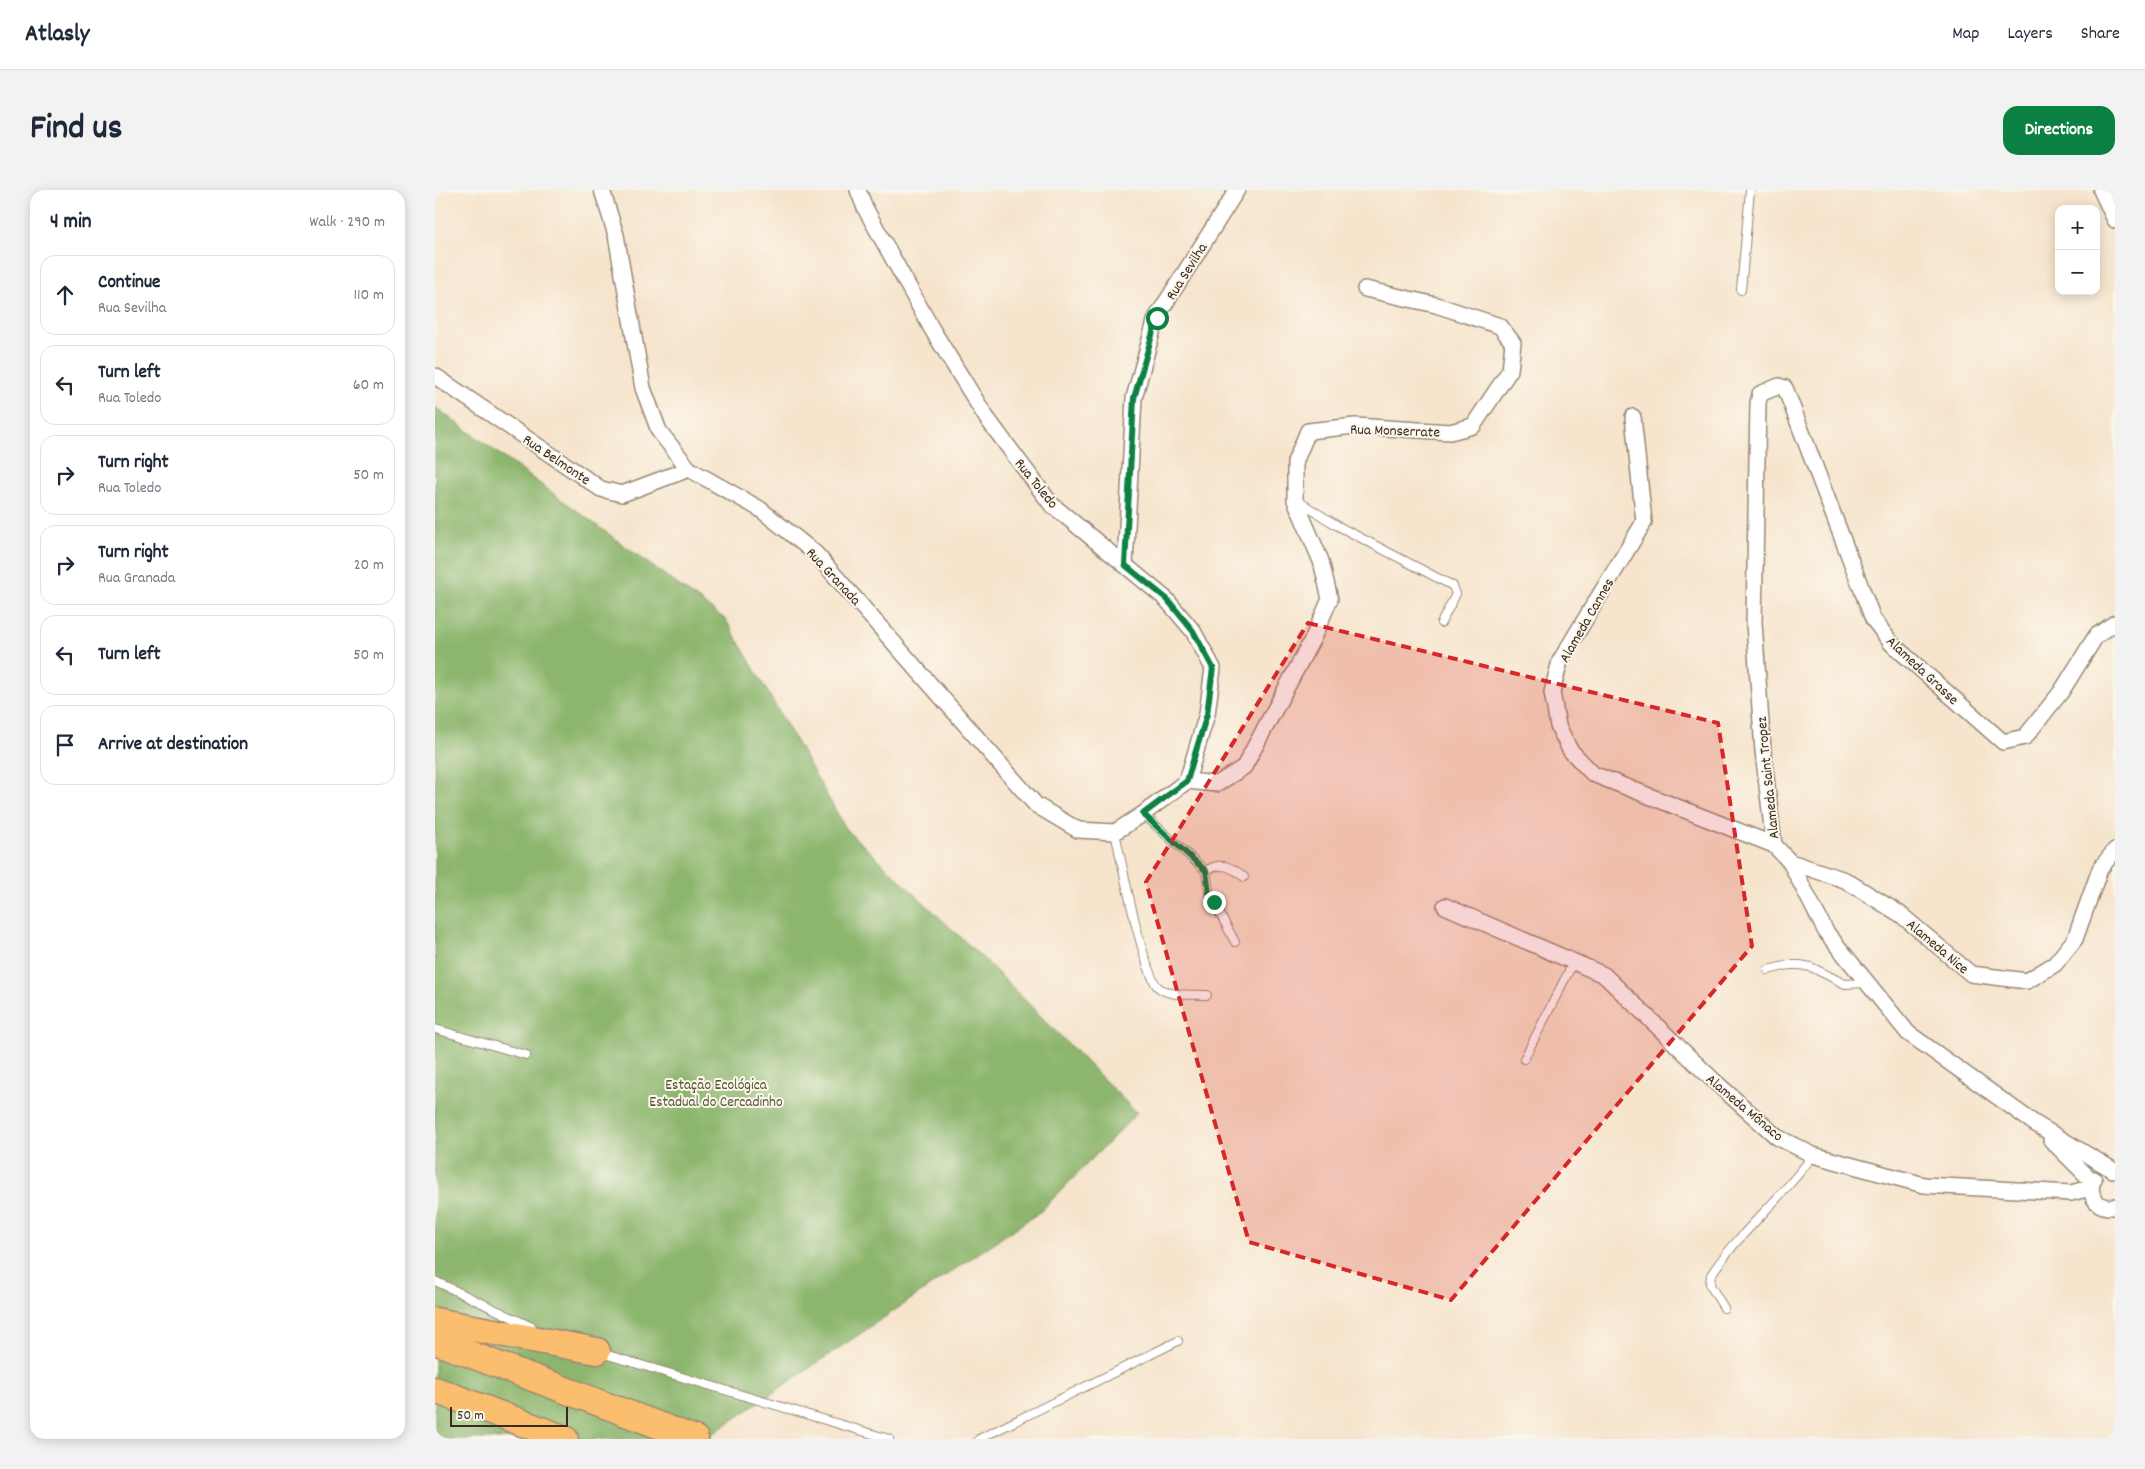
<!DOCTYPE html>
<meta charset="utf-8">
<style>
body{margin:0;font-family:Dekko,sans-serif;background:#f2f2f3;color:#1f2937}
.controls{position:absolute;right:15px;top:15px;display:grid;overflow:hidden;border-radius:10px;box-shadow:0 2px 12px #0003}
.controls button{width:45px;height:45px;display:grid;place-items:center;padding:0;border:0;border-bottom:1px solid #e0e1e3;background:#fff;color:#1f2937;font:25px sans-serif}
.scale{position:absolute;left:15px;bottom:12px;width:118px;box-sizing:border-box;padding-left:5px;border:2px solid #3b2a1e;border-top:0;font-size:14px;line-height:18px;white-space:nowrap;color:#3b2a1e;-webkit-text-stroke:4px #fbf7ec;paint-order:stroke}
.stop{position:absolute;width:15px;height:15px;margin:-11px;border:4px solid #0b8043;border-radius:50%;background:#fff}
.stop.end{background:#0b8043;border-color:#fff;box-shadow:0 1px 5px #0008}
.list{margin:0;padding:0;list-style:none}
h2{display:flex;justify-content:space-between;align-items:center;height:65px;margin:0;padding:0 20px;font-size:21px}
h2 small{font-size:16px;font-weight:400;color:#747a83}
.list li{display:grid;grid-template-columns:32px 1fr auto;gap:15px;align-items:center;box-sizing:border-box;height:80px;margin:0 10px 10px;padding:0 10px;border:1px solid #e0e1e3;border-radius:15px}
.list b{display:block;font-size:19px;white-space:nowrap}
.list p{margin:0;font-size:16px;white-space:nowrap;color:#747a83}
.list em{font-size:16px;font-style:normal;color:#747a83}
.icon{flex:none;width:28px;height:28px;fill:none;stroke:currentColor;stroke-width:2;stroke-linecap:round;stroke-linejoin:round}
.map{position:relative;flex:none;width:1680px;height:1249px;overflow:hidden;border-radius:15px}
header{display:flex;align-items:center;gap:30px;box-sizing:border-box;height:70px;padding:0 25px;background:#fff;border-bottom:1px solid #e0e1e3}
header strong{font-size:24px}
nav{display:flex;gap:28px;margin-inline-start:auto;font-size:18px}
.intro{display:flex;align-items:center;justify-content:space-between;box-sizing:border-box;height:120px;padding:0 30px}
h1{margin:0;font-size:35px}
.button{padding:12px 22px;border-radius:15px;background:#0b8043;color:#fff;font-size:18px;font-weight:700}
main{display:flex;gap:30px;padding:0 30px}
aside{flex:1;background:#fff;border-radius:15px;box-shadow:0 2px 12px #0003}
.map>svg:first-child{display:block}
.forest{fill:#8cb66d;stroke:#647046}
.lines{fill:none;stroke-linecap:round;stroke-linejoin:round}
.service-casing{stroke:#988775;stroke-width:10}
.minor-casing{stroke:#988775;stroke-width:18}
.motorway-casing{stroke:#988775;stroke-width:29}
.service{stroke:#fff;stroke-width:8}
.minor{stroke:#fff;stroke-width:15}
.motorway{stroke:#fbbd6e;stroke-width:26}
.route{stroke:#0b8043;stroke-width:6}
.marked{fill:#d62828;fill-opacity:0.2;stroke:#d62828;stroke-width:4;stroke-dasharray:10 6;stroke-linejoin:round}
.labels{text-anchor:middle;stroke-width:4;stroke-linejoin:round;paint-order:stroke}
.street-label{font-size:15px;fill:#3b2a1e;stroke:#fbf7ec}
.park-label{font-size:15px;fill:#585536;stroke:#fbf7ec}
</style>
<header>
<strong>Atlasly</strong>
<nav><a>Map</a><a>Layers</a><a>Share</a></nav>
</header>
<div class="intro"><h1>Find us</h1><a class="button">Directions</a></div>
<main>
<aside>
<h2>4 min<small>Walk · 290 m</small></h2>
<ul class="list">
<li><svg class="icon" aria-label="ahead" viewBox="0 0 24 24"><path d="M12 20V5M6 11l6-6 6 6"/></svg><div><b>Continue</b><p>Rua Sevilha</p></div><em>110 m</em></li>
<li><svg class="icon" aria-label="left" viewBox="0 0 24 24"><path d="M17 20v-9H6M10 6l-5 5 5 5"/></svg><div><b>Turn left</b><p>Rua Toledo</p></div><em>60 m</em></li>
<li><svg class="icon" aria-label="right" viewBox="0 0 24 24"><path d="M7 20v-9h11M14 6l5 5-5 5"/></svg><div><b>Turn right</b><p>Rua Toledo</p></div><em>50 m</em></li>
<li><svg class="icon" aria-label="right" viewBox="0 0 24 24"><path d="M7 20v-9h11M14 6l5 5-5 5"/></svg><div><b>Turn right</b><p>Rua Granada</p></div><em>20 m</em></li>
<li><svg class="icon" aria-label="left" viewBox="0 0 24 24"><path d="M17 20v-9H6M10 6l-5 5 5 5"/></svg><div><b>Turn left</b></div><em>50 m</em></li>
<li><svg class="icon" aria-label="arrive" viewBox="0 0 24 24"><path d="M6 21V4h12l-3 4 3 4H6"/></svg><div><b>Arrive at destination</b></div></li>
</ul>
</aside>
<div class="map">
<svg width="1680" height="1249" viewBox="0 0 1680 1249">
<rect width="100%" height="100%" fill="#fbf7ec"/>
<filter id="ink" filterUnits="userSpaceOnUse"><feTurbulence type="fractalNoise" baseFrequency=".02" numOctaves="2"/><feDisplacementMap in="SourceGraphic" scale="10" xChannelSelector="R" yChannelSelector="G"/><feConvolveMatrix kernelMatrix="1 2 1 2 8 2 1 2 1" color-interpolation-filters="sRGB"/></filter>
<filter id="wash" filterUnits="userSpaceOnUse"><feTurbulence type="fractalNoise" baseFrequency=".0096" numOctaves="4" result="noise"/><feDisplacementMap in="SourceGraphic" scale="20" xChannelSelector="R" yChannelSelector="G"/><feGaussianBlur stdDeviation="1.12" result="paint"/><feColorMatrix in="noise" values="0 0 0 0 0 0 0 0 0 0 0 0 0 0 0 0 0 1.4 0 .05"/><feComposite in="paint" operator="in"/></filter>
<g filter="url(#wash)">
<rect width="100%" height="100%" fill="#f6e4cc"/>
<polygon class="forest" points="0,217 291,430 412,640 556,776 702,923 606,1021 270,1249 0,1249"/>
</g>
<g filter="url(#ink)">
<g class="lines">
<g class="service-casing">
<g id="service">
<polyline points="1306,100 1315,0"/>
<polyline points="863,311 903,336 1018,396 1021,404 1006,433"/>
<polyline points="708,624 771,681"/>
<path d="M 680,642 C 685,666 709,785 723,797 C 734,807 759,804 772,805"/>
<path d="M 800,752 L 774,703 L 771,681 C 786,671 797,677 809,687"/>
<polyline points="1333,780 1354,775 1365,775 1376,777 1410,794 1431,793"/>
<polyline points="0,839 91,865"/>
<polyline points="1089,869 1138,773"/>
<polyline points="0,1091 97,1137"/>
<path d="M 1289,1118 L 1275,1095 L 1276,1085 C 1305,1041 1348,1008 1378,965"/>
<polyline points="166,1163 454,1249"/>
<polyline points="544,1249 743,1151"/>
</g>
</g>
<g class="minor-casing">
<g id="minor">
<polyline points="167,0 181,45 208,198 224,241 254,279 325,319 380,363 601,615 643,640 680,642 708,624 752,591"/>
<polyline points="423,0 430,18 498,141 551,227 616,314 731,409 758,441 778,478 772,524 752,591"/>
<polyline points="1666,0 1680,30"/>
<polyline points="0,186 166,299 187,304 254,279"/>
<polyline points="1198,227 1209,332 1125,471 1117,502 1123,536 1135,560 1158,584 1339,655"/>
<polyline points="690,375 699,208 721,128 802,0"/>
<polyline points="752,591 782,594 809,577 878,448 895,409 886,371 860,310 860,272 873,241 920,236 1015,242 1038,236 1075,180 1078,153 1065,136 1001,115 930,99"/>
<polyline points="1355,672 1410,690 1465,724 1536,784 1592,791 1620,774 1640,749 1665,679 1680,660"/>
<polyline points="1010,716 1169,785 1278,890 1342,947 1378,965 1489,995 1636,1003 1655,998"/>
<polyline points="1616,950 1657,991"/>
<polyline points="1678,980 1599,933 1473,843 1391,742 1355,672 1339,655 1328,561 1319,433 1323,213 1325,204 1344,196 1350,198 1352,203 1438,429 1457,454 1568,552 1590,547 1626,502 1661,446 1680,433"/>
<path d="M 1659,989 C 1651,1004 1663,1021 1680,1016"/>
</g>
</g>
<g class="motorway-casing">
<g id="motorway">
<polyline points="0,1131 162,1161"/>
<polyline points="0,1151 260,1249"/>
<polyline points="0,1200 130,1249"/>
</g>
</g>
<use href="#service" class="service"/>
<use href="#minor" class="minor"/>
<use href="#motorway" class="motorway"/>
</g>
</g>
<g class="lines" filter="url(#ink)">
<polyline class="route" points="722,128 699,208 690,375 732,409 758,441 778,478 772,524 752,591 708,624 771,681 774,703 779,712"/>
</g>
<path class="marked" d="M 873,433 L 1283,533 L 1317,756 L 1016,1110 L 814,1052 L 711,692 Z"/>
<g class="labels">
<g class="street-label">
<text transform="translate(751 81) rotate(-58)" y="5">Rua Sevilha</text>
<text transform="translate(960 240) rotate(2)" y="5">Rua Monserrate</text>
<text transform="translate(122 269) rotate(34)" y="5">Rua Belmonte</text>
<text transform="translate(602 293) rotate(51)" y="5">Rua Toledo</text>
<text transform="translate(399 386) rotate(47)" y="5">Rua Granada</text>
<text transform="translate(1151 430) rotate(-60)" y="5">Alameda Cannes</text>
<text transform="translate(1488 480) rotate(43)" y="5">Alameda Grasse</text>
<text transform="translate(1332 588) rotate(-96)" y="5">Alameda Saint Tropez</text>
<text transform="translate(1503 756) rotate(40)" y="5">Alameda Nice</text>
<text transform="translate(1310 917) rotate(40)" y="5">Alameda Mônaco</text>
</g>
<g class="park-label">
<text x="281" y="899">Estação Ecológica<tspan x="281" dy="17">Estadual do Cercadinho</tspan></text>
</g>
</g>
</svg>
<div class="controls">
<button>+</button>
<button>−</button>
</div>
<div class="scale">50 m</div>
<div class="stop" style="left:722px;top:128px"></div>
<div class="stop end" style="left:779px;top:712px"></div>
</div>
</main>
